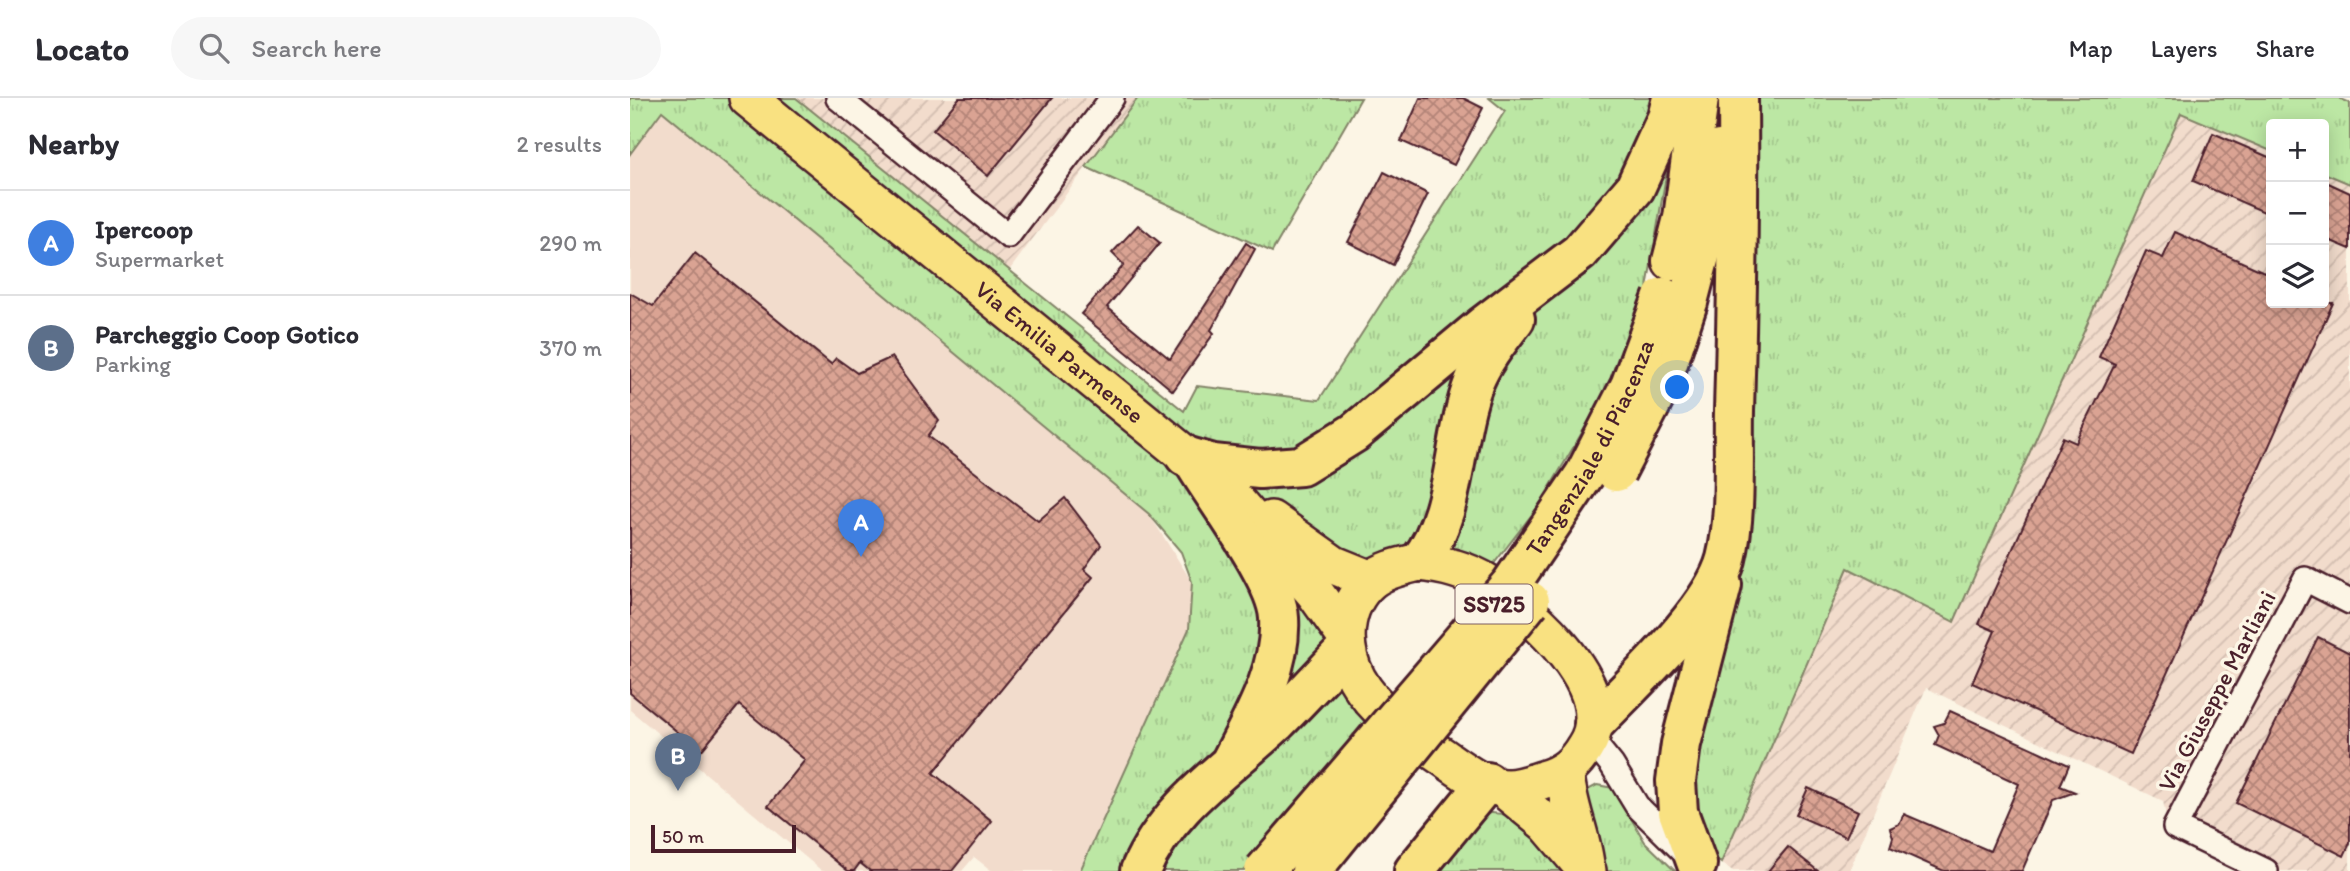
<!DOCTYPE html>
<meta charset="utf-8">
<style>
body{margin:0;font-family:Itim,sans-serif;background:#f7f7f7;color:#2b2b33}
.controls{position:absolute;right:21px;top:21px;display:grid;overflow:hidden;border-radius:7px;box-shadow:0 4px 18px #0003}
.controls button{width:63px;height:63px;display:grid;place-items:center;padding:0;border:0;border-bottom:2px solid #e1e1e2;background:#fff;color:#2b2b33;font:35px sans-serif}
.scale{position:absolute;left:21px;bottom:18px;width:145px;box-sizing:border-box;padding-left:7px;border:4px solid #4a1f2b;border-top:0;font-size:19px;line-height:24px;white-space:nowrap;color:#4a1f2b;-webkit-text-stroke:5px #fcf5e5;paint-order:stroke}
.you{position:absolute;left:1048px;top:290px;width:24px;height:24px;margin:-18px;border:5px solid #fff;border-radius:50%;background:#1a73e8;box-shadow:0 0 0 10px #1a73e833}
.badge{display:grid;place-items:center;width:46px;height:46px;border-radius:50%;background:#d1495b;color:#fff;font-size:23px;font-weight:700}
.pin{position:absolute;translate:-50% -58px;filter:drop-shadow(0 2px 4px #0008)}
.pin::after{content:'';position:absolute;top:37px;width:24px;height:21px;background:inherit;clip-path:polygon(0 0,100% 0,50% 100%)}
.list{margin:0;padding:0;list-style:none}
h2{display:flex;justify-content:space-between;align-items:center;height:91px;margin:0;padding:0 28px;font-size:30px}
h2 small{font-size:23px;font-weight:400;color:#7c7c81}
.list li{display:grid;grid-template-columns:46px 1fr auto;gap:21px;align-items:center;box-sizing:border-box;height:105px;padding:0 28px;border-top:2px solid #e1e1e2}
.list b{display:block;font-size:26px;white-space:nowrap}
.list p{margin:0;font-size:23px;white-space:nowrap;color:#7c7c81}
.list em{font-size:23px;font-style:normal;color:#7c7c81}
.icon{flex:none;width:38px;height:38px;fill:none;stroke:currentColor;stroke-width:2;stroke-linecap:round;stroke-linejoin:round}
.map{position:relative;flex:none;width:1720px;height:773px;overflow:hidden}
header{display:flex;align-items:center;gap:42px;box-sizing:border-box;height:98px;padding:0 35px;background:#fff;border-bottom:2px solid #e1e1e2}
header strong{font-size:33px}
nav{display:flex;gap:38px;margin-inline-start:auto;font-size:24px}
.search{width:490px;height:63px;background:#f7f7f7;display:flex;align-items:center;gap:18px;box-sizing:border-box;padding:0 24px;border-radius:38px;color:#7c7c81;font-size:26px}
main{display:flex}
aside{flex:1;background:#fff}
.map>svg:first-child{display:block}
.built{fill:#f2dccc}
.industrial{fill:url(#industrial-furrows)}
.grass{fill:url(#grass-tufts);stroke:#838368;stroke-width:2}
.building{fill:url(#building-cross-hatch);stroke:#4a1f2b;stroke-width:2}
.lines{fill:none;stroke-linecap:round;stroke-linejoin:round}
.minor-casing{stroke:#4a1f2b;stroke-width:28}
.primary-casing{stroke:#4a1f2b;stroke-width:42}
.trunk-casing{stroke:#4a1f2b;stroke-width:44}
.minor{stroke:#fcf5e5;stroke-width:23}
.primary{stroke:#f9e181;stroke-width:37}
.trunk{stroke:#f9e181;stroke-width:38}
.trunk-bridge-casing{stroke:#4a1f2b;stroke-width:44;stroke-linecap:butt}
.trunk-bridge{stroke:#f9e181;stroke-width:38}
.labels{text-anchor:middle;stroke-width:7;stroke-linejoin:round;paint-order:stroke}
.shield{fill:#fcf5e5;stroke:#7f5f63;stroke-width:2}
.shield-label{font-size:23px;font-weight:bold;fill:#4a1f2b}
.street-label{font-size:24px;fill:#4a1f2b;stroke:#fcf5e5}
</style>
<header>
<strong>Locato</strong>
<div class="search"><svg class="icon" aria-label="search" viewBox="0 0 24 24"><circle cx="10" cy="10" r="6"/><path d="M15 15l6 6"/></svg>Search here</div>
<nav><a>Map</a><a>Layers</a><a>Share</a></nav>
</header>
<main>
<aside>
<h2>Nearby<small>2 results</small></h2>
<ul class="list">
<li><span class="badge" style="background:#3f7fe0">A</span><div><b>Ipercoop</b><p>Supermarket</p></div><em>290 m</em></li>
<li><span class="badge" style="background:#5c6f8a">B</span><div><b>Parcheggio Coop Gotico</b><p>Parking</p></div><em>370 m</em></li>
</ul>
</aside>
<div class="map">
<svg width="1720" height="773" viewBox="0 0 1720 773">
<defs>
<pattern id="industrial-furrows" width="10" height="10" patternUnits="userSpaceOnUse" patternTransform="scale(1.75)"><rect width="10" height="10" fill="#f2dccc"/><path d="M-1 1l2-2M0 10L10 0M9 11l2-2" fill="none" stroke="#d1bcaf"/></pattern>
<pattern id="grass-tufts" width="24" height="20" patternUnits="userSpaceOnUse" patternTransform="scale(1.75)"><rect width="24" height="20" fill="#bce7a4"/><path d="M3 7l-1-3M5 7V3M7 7l1-3M15 17l-1-3M17 17v-4M19 17l1-3" fill="none" stroke="#a3c68d"/></pattern>
<pattern id="building-cross-hatch" width="8" height="8" patternUnits="userSpaceOnUse" patternTransform="scale(1.75)"><rect width="8" height="8" fill="#daa393"/><path d="M0 0l8 8M0 8l8-8" fill="none" stroke="#b38478"/></pattern>
</defs>
<rect width="100%" height="100%" fill="#fcf5e5"/>
<filter id="ink" filterUnits="userSpaceOnUse"><feTurbulence type="fractalNoise" baseFrequency=".0143" numOctaves="2"/><feDisplacementMap in="SourceGraphic" scale="14" xChannelSelector="R" yChannelSelector="G"/><feConvolveMatrix kernelMatrix="1 2 1 2 8 2 1 2 1" color-interpolation-filters="sRGB"/></filter>
<g filter="url(#ink)">
<polygon class="built" points="31,13 519,416 562,484 559,531 449,773 362,773 344,759 332,773 192,773 0,612 0,56"/>
<g class="industrial">
<polygon points="166,0 508,0 378,174"/>
<polygon points="1552,15 1641,53 1641,205 1694,205 1694,75 1720,86 1720,773 1624,773 1539,734 1533,703 1296,590 1219,773 1103,773 1091,765 1218,469 1324,523"/>
</g>
<g class="grass">
<path d="M 0,0 L 166,0 L 554,313 L 567,288 L 689,302 L 875,13 L 859,0 L 1049,0 L 1009,238 L 910,406 L 839,498 C 832,492 822,482 813,479 C 773,465 727,503 728,544 C 729,563 745,583 758,594 L 614,773 L 450,773 L 559,531 L 562,484 L 551,454 L 519,416 L 32,13 L 0,56 Z"/>
<polygon points="508,0 731,0 642,154 456,69"/>
<polygon points="1124,0 1709,0 1720,5 1720,86 1694,75 1694,26 1641,26 1641,53 1551,15 1324,524 1218,470 1091,765 1074,750 1059,675 1096,553 1111,461"/>
<polygon points="967,687 983,690 1015,744 1045,773 976,773 954,694"/>
<path d="M 860,715 C 896,714 915,747 936,773 L 798,773 L 838,724 Z"/>
</g>
<g class="building">
<polygon points="329,0 422,0 358,78 303,32"/>
<polygon points="790,0 833,0 853,10 824,67 771,43"/>
<polygon points="1583,35 1641,60 1641,117 1563,83"/>
<polygon points="754,74 798,96 763,167 718,144"/>
<polygon points="1694,83 1720,95 1720,151 1694,140"/>
<polygon points="508,127 530,145 477,209 540,261 616,145 625,151 581,232 584,235 543,293 451,216 494,167 482,155"/>
<polygon points="1545,134 1641,177 1641,205 1703,205 1501,656 1342,585 1365,533 1349,526 1433,339 1446,345 1485,266 1469,259 1516,153 1533,160"/>
<polygon points="65,155 201,266 206,260 227,275 262,259 309,323 298,338 408,423 435,400 471,447 454,471 463,479 303,675 362,723 322,773 240,773 230,765 224,773 218,773 138,708 175,662 109,607 71,653 0,595 0,195 23,208"/>
<polygon points="1688,539 1720,555 1720,745 1714,758 1606,705"/>
<polygon points="1320,613 1439,667 1430,688 1445,694 1423,702 1392,773 1314,773 1260,749 1263,739 1260,730 1269,726 1274,716 1360,753 1389,686 1305,647 1309,637 1304,628 1314,625"/>
<polygon points="1178,690 1228,713 1216,739 1166,717"/>
<polygon points="1158,749 1188,773 1138,773"/>
</g>
<g class="lines">
<g class="minor-casing">
<g id="minor">
<polyline points="208,0 378,138 482,0"/>
<polyline points="961,641 982,667 1007,708 1059,759"/>
<polyline points="1636,773 1545,729 1675,481 1720,504"/>
</g>
</g>
<g class="primary-casing">
<g id="primary">
<path id="s1" d="M 118,0 L 592,387 L 685,495 L 715,537"/>
<polyline points="641,422 704,467 741,482"/>
<path d="M 789,464 C 814,467 837,472 859,486 C 901,513 993,593 955,649 C 945,666 934,675 915,681 C 903,685 886,691 874,690 C 853,689 829,670 813,659 C 782,638 745,614 727,581 C 710,549 712,508 740,483 C 753,472 773,468 789,464 Z"/>
<path d="M 935,673 C 936,705 951,734 955,766"/>
<polyline points="873,690 917,726 957,773"/>
</g>
</g>
<g class="trunk-casing">
<g id="trunk">
<polyline points="1042,163 1053,120 1069,0"/>
<polyline points="1058,204 1081,115 1089,52"/>
<polyline points="555,358 583,366 630,371 671,368 724,335 854,227 950,154 1005,90 1037,20 1042,0"/>
<path d="M 565,366 C 587,403 647,481 649,520 C 652,570 624,618 602,661"/>
<path d="M 789,464 C 828,415 822,341 844,284 C 854,260 869,242 885,221"/>
<path d="M 964,626 C 1002,586 1082,513 1096,461 C 1107,417 1103,359 1104,313 C 1107,209 1109,105 1108,0"/>
<polyline points="1067,766 1048,714 1046,683 1051,646 1092,487"/>
<path d="M 510,773 C 537,709 597,671 646,625 C 670,601 693,576 716,552"/>
<polyline points="784,773 857,684"/>
</g>
</g>
<use href="#minor" class="minor"/>
<use href="#primary" class="primary"/>
<use href="#trunk" class="trunk"/>
<g class="trunk-bridge-casing">
<g id="trunk-bridge">
<polyline points="986,374 1030,289 1058,204"/>
<path id="s2" d="M 634,773 L 881,486 L 955,376 L 1000,288 L 1033,199"/>
<polyline points="681,773 900,503"/>
</g>
</g>
<use href="#trunk-bridge" class="trunk-bridge"/>
</g>
</g>
<g class="labels">
<rect class="shield" x="825.5" y="486.5" width="77" height="39" rx="5"/>
<g class="shield-label">
<text x="864" y="514">SS725</text>
</g>
<g class="street-label">
<text dy="8" stroke="none"><textPath href="#s1" startOffset="402">Via Emilia Parmense</textPath></text>
<text dy="8" stroke="none"><textPath href="#s2" startOffset="537">Tangenziale di Piacenza</textPath></text>
<text transform="translate(1587 593) rotate(-62)" y="8">Via Giuseppe Marliani</text>
</g>
</g>
</svg>
<div class="controls">
<button>+</button>
<button>−</button>
<button><svg class="icon" aria-label="layers" viewBox="0 0 24 24"><path d="M12 4l9 5-9 5-9-5zM3 14l9 5 9-5"/></svg></button>
</div>
<div class="scale">50 m</div>
<div class="you"></div>
<div class="pin badge" style="left:231px;top:459px;background:#3f7fe0">A</div>
<div class="pin badge" style="left:48px;top:693px;background:#5c6f8a">B</div>
</div>
</main>
